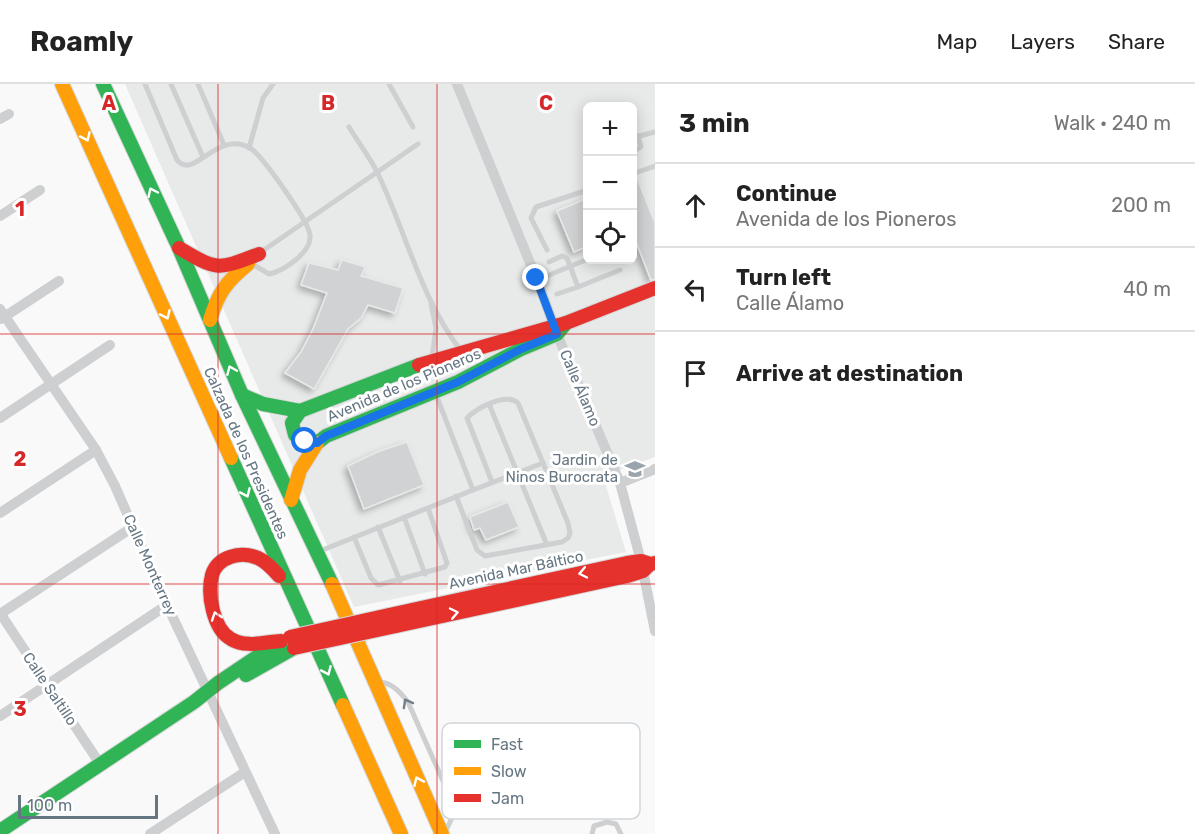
<!DOCTYPE html>
<meta charset="utf-8">
<style>
body{margin:0;font-family:Rubik,sans-serif;background:#f6f6f6;color:#222}
.controls{position:absolute;right:18px;top:18px;display:grid;overflow:hidden;border-radius:9px;box-shadow:0 3px 15px #0003}
.controls button{width:54px;height:54px;display:grid;place-items:center;padding:0;border:0;border-bottom:2px solid #e0e0e0;background:#fff;color:#222;font:30px sans-serif}
.scale{position:absolute;left:18px;bottom:15px;width:140px;box-sizing:border-box;padding-left:6px;border:3px solid #657683;border-top:0;font-size:16px;line-height:21px;white-space:nowrap;color:#657683;-webkit-text-stroke:4px #fff;paint-order:stroke}
.stop{position:absolute;width:18px;height:18px;margin:-14px;border:4px solid #1a73e8;border-radius:50%;background:#fff}
.stop.end{background:#1a73e8;border-color:#fff;box-shadow:0 2px 6px #0008}
.list{margin:0;padding:0;list-style:none}
h2{display:flex;justify-content:space-between;align-items:center;height:78px;margin:0;padding:0 24px;font-size:26px}
h2 small{font-size:20px;font-weight:400;color:#767676}
.list li{display:grid;grid-template-columns:39px 1fr auto;gap:18px;align-items:center;box-sizing:border-box;height:84px;padding:0 24px;border-top:2px solid #e0e0e0}
.list b{display:block;font-size:22px;white-space:nowrap}
.list p{margin:0;font-size:20px;white-space:nowrap;color:#767676}
.list em{font-size:20px;font-style:normal;color:#767676}
.icon{flex:none;width:33px;height:33px;fill:none;stroke:currentColor;stroke-width:2;stroke-linecap:round;stroke-linejoin:round}
.map{position:relative;flex:none;width:655px;height:750px;overflow:hidden}
header{display:flex;align-items:center;gap:36px;box-sizing:border-box;height:84px;padding:0 30px;background:#fff;border-bottom:2px solid #e0e0e0}
header strong{font-size:28px}
nav{display:flex;gap:33px;margin-inline-start:auto;font-size:21px}
main{display:flex}
aside{flex:1;background:#fff}
.map>svg:first-child{display:block}
.built{fill:#e8e9e9;fill-rule:evenodd}
.building{fill:#d0d2d3;stroke:#e8e8e8;stroke-width:1.5;filter:url(#shadow)}
.lines{fill:none;stroke-linecap:round;stroke-linejoin:round}
.fast-casing{stroke:#d5d6d7;stroke-width:16}
.slow-casing{stroke:#d5d6d7;stroke-width:16}
.jam-casing{stroke:#d5d6d7;stroke-width:16}
.lane{stroke:#cecfd0;stroke-width:5}
.street{stroke:#cecfd0;stroke-width:10}
.fast{stroke:#30b455;stroke-width:14}
.slow{stroke:#ff9f0a;stroke-width:14}
.jam{stroke:#e5322d;stroke-width:14}
.jam-bridge-casing{stroke:#d5d6d7;stroke-width:16;stroke-linecap:butt}
.jam-bridge{stroke:#e5322d;stroke-width:14}
.oneway{stroke:#fff}
.oneway2{stroke:#707f8b}
.route{stroke:#1a73e8;stroke-width:8}
.grid{fill:none;stroke:#d62828;stroke-width:1.5;stroke-opacity:0.55}
.labels{text-anchor:middle;stroke-width:6;stroke-linejoin:round;paint-order:stroke}
.street-label{font-size:15px;fill:#657683;stroke:#fff}
.poi-label{font-size:15px;fill:#657683;stroke:#fff;text-anchor:end}
.key{fill:#fff;stroke:#d1d6da;stroke-width:1.5}
.key-label{font-size:16px;fill:#657683}
.grid-label{font-size:20px;text-anchor:middle;font-weight:bold;fill:#d62828;stroke:#fff;stroke-width:6;stroke-linejoin:round;paint-order:stroke}
</style>
<header>
<strong>Roamly</strong>
<nav><a>Map</a><a>Layers</a><a>Share</a></nav>
</header>
<main>
<div class="map">
<svg width="655" height="750" viewBox="0 0 655 750">
<defs>
<filter id="shadow"><feDropShadow dx="-3.5" dy="3.5" stdDeviation="3" flood-color="#0004"/></filter>
</defs>
<rect width="100%" height="100%" fill="#f9f9f9"/>
<path class="built" d="M 125,0 L 655,0 L 655,373 L 603,392 L 626,468 L 354,523 ZM 588,22 L 632,22 L 632,176 L 588,176 Z"/>
<g class="building">
<polygon points="637,94 655,139 655,195 651,196 633,150 633,95"/>
<polygon points="588,114 588,162 574,168 557,127"/>
<polygon points="342,176 365,183 361,192 403,204 395,229 368,221 361,234 348,245 314,305 285,289 301,268 313,245 327,209 301,201 309,179 338,186"/>
<polygon points="407,358 424,401 364,425 348,382 377,368"/>
<polygon points="508,418 519,443 486,456 480,444 474,446 470,433"/>
</g>
<g class="lines">
<g class="fast-casing">
<g id="fast">
<polyline points="103,0 179,164 242,311 332,500"/>
<polyline points="419,281 300,327 292,339 295,351 305,357 317,359 326,352 458,298 521,265 557,250 566,239"/>
<polyline points="242,311 263,320 300,327"/>
<polyline points="231,374 343,621"/>
<polyline points="246,591 294,564"/>
<polyline points="0,747 194,618 218,599 279,558"/>
</g>
</g>
<g class="slow-casing">
<g id="slow">
<polyline points="62,0 231,374"/>
<path d="M 210,236 C 218,209 226,198 248,180"/>
<polyline points="291,416 300,386 317,359"/>
<polyline points="332,500 442,750"/>
<polyline points="343,621 401,750"/>
</g>
</g>
<g class="jam-casing">
<g id="jam">
<path d="M 179,164 C 218,187 217,186 259,170"/>
<polyline points="419,281 566,239 655,204"/>
<path d="M 279,492 C 273,485 267,478 258,474 C 241,467 218,472 212,491 C 207,510 213,545 231,555 C 245,564 265,558 281,557"/>
<polyline points="389,531 627,479 641,477 650,480"/>
<polyline points="396,542 627,492 643,487 650,480 655,479"/>
</g>
</g>
<g class="lane">
<path d="M 145,0 L 177,76 C 194,97 217,45 250,64 C 262,71 309,138 310,151 C 312,168 284,187 269,190 L 252,180"/>
<polyline points="171,0 203,73"/>
<polyline points="198,0 224,61"/>
<polyline points="389,0 413,43"/>
<path d="M 349,43 C 358,58 370,73 378,90 C 406,148 421,216 462,268"/>
<polyline points="632,54 655,48"/>
<polyline points="249,64 263,14 273,0"/>
<polyline points="632,68 641,63 638,52"/>
<polyline points="632,90 655,82"/>
<polyline points="547,166 531,134 536,123 588,106"/>
<polyline points="261,168 418,60"/>
<polyline points="549,178 562,172 567,174 578,203 620,186"/>
<polyline points="537,196 588,175"/>
<polyline points="557,210 578,203"/>
<polyline points="431,220 436,244 432,273"/>
<polyline points="489,320 547,461"/>
<path d="M 473,406 L 543,379 L 518,319 C 506,308 477,324 467,334 L 492,398"/>
<polyline points="456,412 477,466 485,472 562,458 568,454 570,449 568,439 543,379"/>
<polyline points="404,433 425,490"/>
<polyline points="378,443 400,497"/>
<polyline points="354,453 371,494 378,501 445,483 447,479 428,424"/>
<polyline points="320,467 473,406 435,308"/>
<path d="M 381,598 C 393,600 400,608 408,618 L 443,697 L 454,729 L 445,749"/>
<polyline points="592,750 594,742 607,738 616,740 621,750"/>
</g>
<g class="street">
<polyline points="457,0 537,196 557,250 620,399 641,477 655,547"/>
<polyline points="0,35 9,30"/>
<polyline points="0,132 40,106"/>
<polyline points="0,225 96,366 115,402 167,521 275,750"/>
<polyline points="1,235 59,197"/>
<polyline points="0,334 110,261"/>
<polyline points="620,399 655,385"/>
<polyline points="0,429 96,366"/>
<polyline points="0,529 100,680"/>
<polyline points="0,530 133,443"/>
<polyline points="0,632 167,521"/>
<polyline points="150,750 245,688"/>
</g>
<use href="#fast" class="fast"/>
<use href="#slow" class="slow"/>
<use href="#jam" class="jam"/>
<g class="jam-bridge-casing">
<g id="jam-bridge">
<polyline points="290,553 389,531"/>
<polyline points="294,564 396,542"/>
</g>
</g>
<use href="#jam-bridge" class="jam-bridge"/>
</g>
<defs><path id="oneway-chevron" d="M-2-3.5L2.5 0L-2 3.5" fill="none" stroke-width="1.6" stroke-linecap="round" stroke-linejoin="round" transform="scale(1.5)"/></defs>
<g class="oneway">
<use href="#oneway-chevron" transform="translate(86 53) rotate(66)"/>
<use href="#oneway-chevron" transform="translate(152 108) rotate(-115)"/>
<use href="#oneway-chevron" transform="translate(166 231) rotate(66)"/>
<use href="#oneway-chevron" transform="translate(231 286) rotate(-113)"/>
<use href="#oneway-chevron" transform="translate(246 409) rotate(66)"/>
<use href="#oneway-chevron" transform="translate(583 489) rotate(168)"/>
<use href="#oneway-chevron" transform="translate(454 529) rotate(-12)"/>
<use href="#oneway-chevron" transform="translate(216 532) rotate(-109)"/>
<use href="#oneway-chevron" transform="translate(327 587) rotate(66)"/>
<use href="#oneway-chevron" transform="translate(418 697) rotate(-114)"/>
</g>
<use class="oneway2" href="#oneway-chevron" transform="translate(407 619) rotate(-119)"/>
<g class="lines">
<polyline class="route" points="305,357 317,359 326,352 458,298 521,265 557,250 536,194"/>
</g>
<path class="grid" d="M 218,0 L 218,750M 437,0 L 437,750M 0,250 L 655,250M 0,500 L 655,500"/>
<defs>
<g id="school-bare" transform="scale(1.62)"><path d="M0-5L7-2L0 1L-7-2ZM-4 1L0 2.5L4 1V4Q0 6-4 4Z" fill="#99a4ac" stroke="#fff" stroke-width="2.5" paint-order="stroke"/></g>
</defs>
<g fill-rule="evenodd">
<use href="#school-bare" x="635" y="385"/>
</g>
<g class="labels">
<g class="street-label">
<text transform="translate(404 301) rotate(-23)" y="5">Avenida de los Pioneros</text>
<text transform="translate(580 304) rotate(67)" y="5">Calle Álamo</text>
<text transform="translate(246 369) rotate(66)" y="5">Calzada de los Presidentes</text>
<text transform="translate(150 481) rotate(66)" y="5">Calle Monterrey</text>
<text transform="translate(516 486) rotate(-12)" y="5">Avenida Mar Báltico</text>
<text transform="translate(50 605) rotate(56)" y="5">Calle Saltillo</text>
</g>
<g class="poi-label">
<text x="618" y="381">Jardin de<tspan x="618" dy="17">Ninos Burocrata</tspan></text>
</g>
</g>
<rect x="442" y="639" width="198" height="96" rx="9" class="key"/>
<rect x="454" y="656" width="27" height="8" fill="#30b455"/>
<rect x="454" y="683" width="27" height="8" fill="#ff9f0a"/>
<rect x="454" y="710" width="27" height="8" fill="#e5322d"/>
<g class="key-label">
<text x="491" y="666">Fast</text>
<text x="491" y="693">Slow</text>
<text x="491" y="720">Jam</text>
</g>
<g class="grid-label">
<text x="109" y="26">A</text>
<text x="328" y="26">B</text>
<text x="546" y="26">C</text>
<text x="20" y="132">1</text>
<text x="20" y="382">2</text>
<text x="20" y="632">3</text>
</g>
</svg>
<div class="controls">
<button>+</button>
<button>−</button>
<button><svg class="icon" aria-label="locate" viewBox="0 0 24 24"><circle cx="12" cy="12" r="6"/><path d="M12 2v4M12 18v4M2 12h4M18 12h4"/></svg></button>
</div>
<div class="scale">100 m</div>
<div class="stop" style="left:305px;top:357px"></div>
<div class="stop end" style="left:536px;top:194px"></div>
</div>
<aside>
<h2>3 min<small>Walk · 240 m</small></h2>
<ul class="list">
<li><svg class="icon" aria-label="ahead" viewBox="0 0 24 24"><path d="M12 20V5M6 11l6-6 6 6"/></svg><div><b>Continue</b><p>Avenida de los Pioneros</p></div><em>200 m</em></li>
<li><svg class="icon" aria-label="left" viewBox="0 0 24 24"><path d="M17 20v-9H6M10 6l-5 5 5 5"/></svg><div><b>Turn left</b><p>Calle Álamo</p></div><em>40 m</em></li>
<li><svg class="icon" aria-label="arrive" viewBox="0 0 24 24"><path d="M6 21V4h12l-3 4 3 4H6"/></svg><div><b>Arrive at destination</b></div></li>
</ul>
</aside>
</main>
